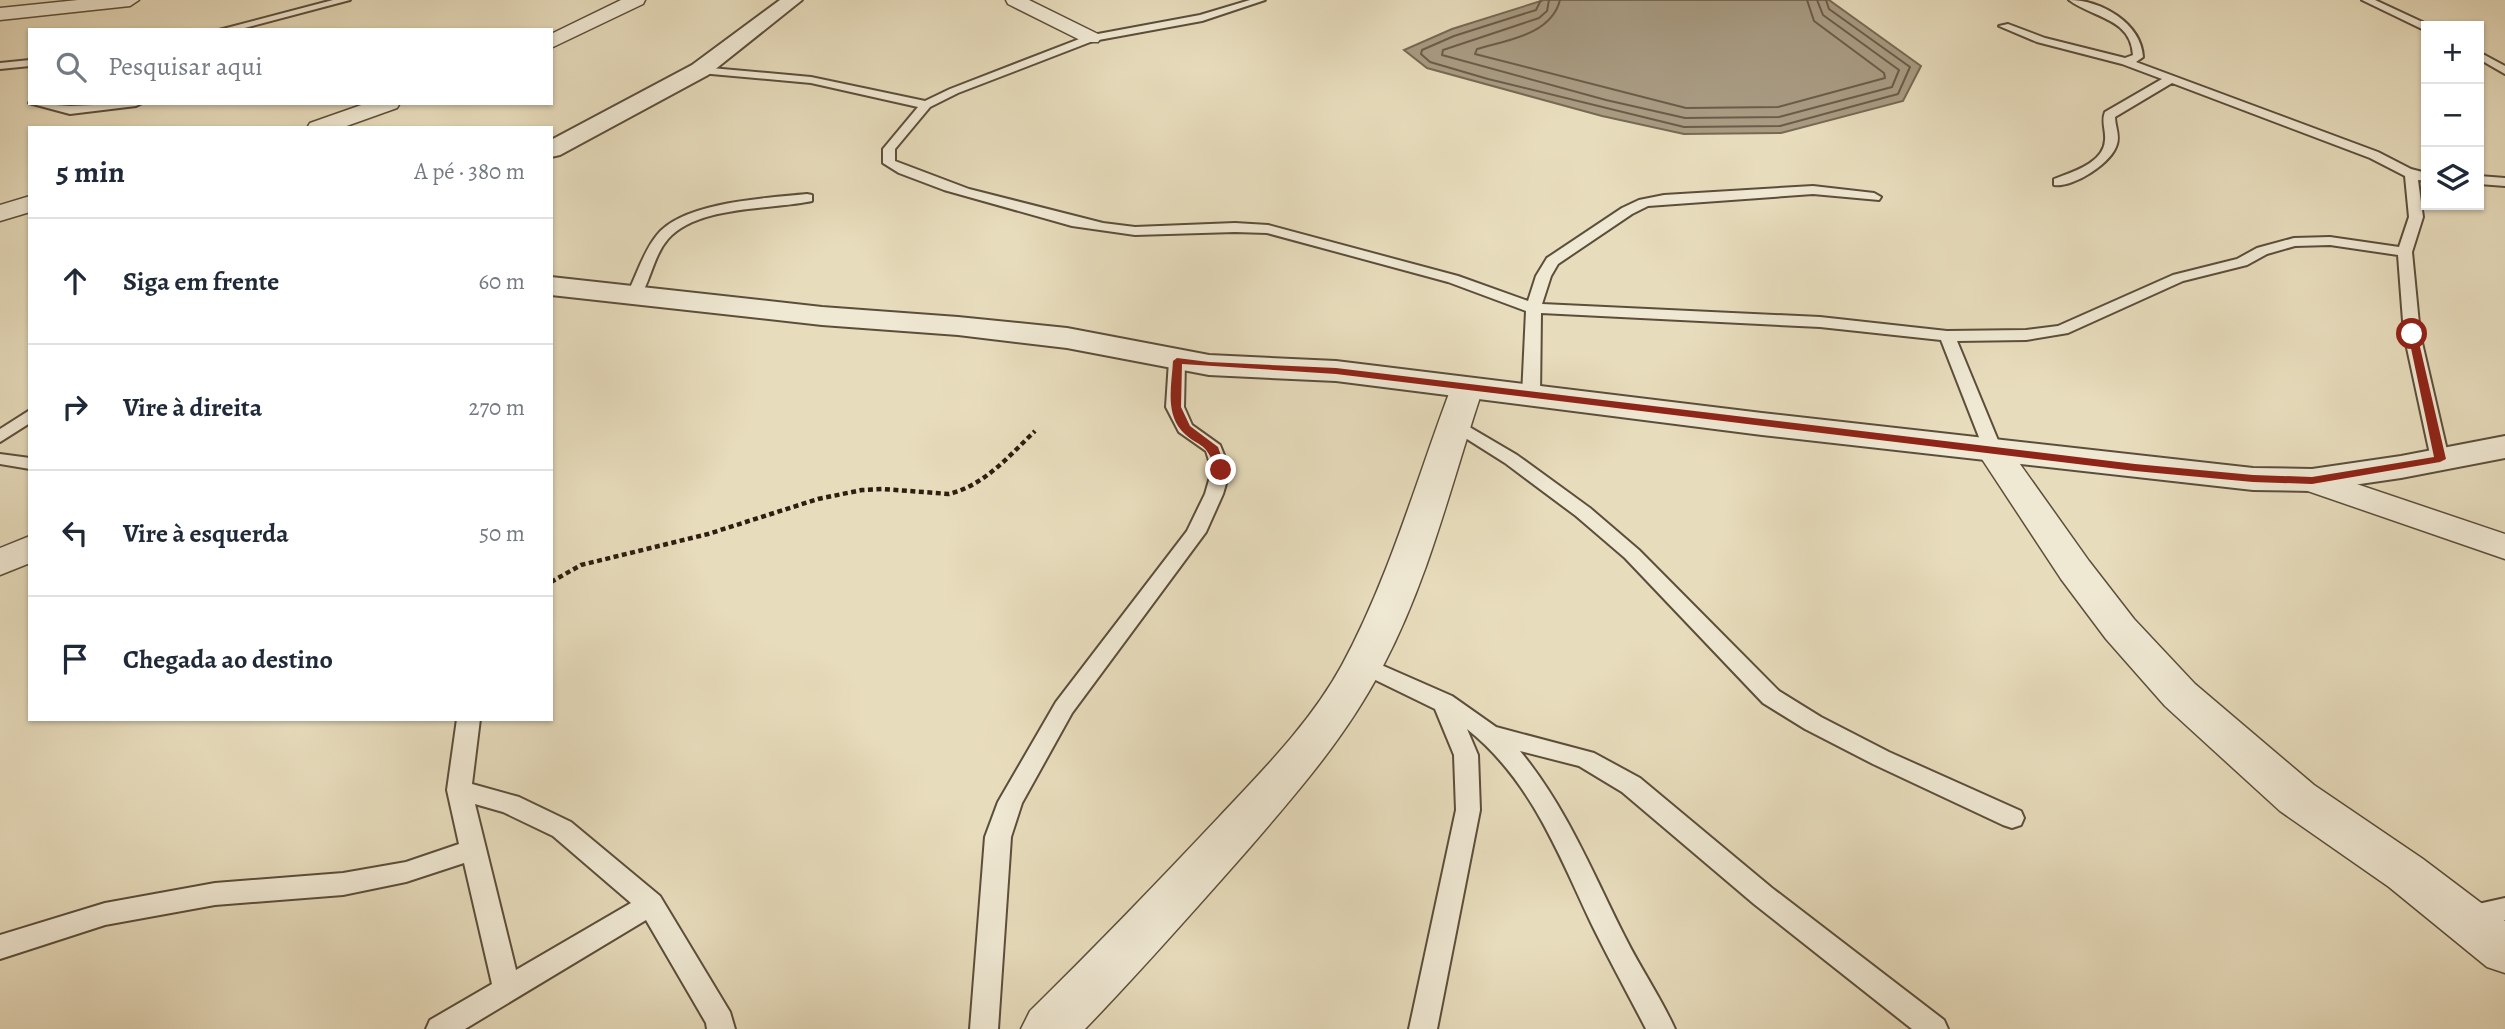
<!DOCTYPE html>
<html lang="pt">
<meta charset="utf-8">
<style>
body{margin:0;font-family:Alegreya,serif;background:#f6f6f7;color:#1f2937}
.controls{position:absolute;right:21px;top:21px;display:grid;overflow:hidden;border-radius:0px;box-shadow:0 2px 5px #0004}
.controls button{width:63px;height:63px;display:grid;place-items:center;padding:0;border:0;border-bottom:2px solid #e0e1e3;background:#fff;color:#1f2937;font:35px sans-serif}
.stop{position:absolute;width:21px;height:21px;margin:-16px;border:5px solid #8f2418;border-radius:50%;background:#fff}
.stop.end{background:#8f2418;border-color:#fff;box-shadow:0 2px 7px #0008}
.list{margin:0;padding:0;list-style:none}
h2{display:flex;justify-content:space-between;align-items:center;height:91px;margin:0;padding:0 28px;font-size:30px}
h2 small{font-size:23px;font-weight:400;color:#747a83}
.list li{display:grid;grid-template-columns:46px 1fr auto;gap:21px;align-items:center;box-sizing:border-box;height:126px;padding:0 28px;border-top:2px solid #e0e1e3}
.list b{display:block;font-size:26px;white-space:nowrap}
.list em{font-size:23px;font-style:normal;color:#747a83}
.icon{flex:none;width:38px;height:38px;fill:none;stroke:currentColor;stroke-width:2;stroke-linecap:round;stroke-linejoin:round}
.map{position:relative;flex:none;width:2505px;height:1029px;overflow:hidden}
.search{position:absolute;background:#fff;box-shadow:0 2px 5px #0004;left:28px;top:28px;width:525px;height:77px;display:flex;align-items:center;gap:18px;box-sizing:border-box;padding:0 24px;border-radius:0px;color:#747a83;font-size:26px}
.panel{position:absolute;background:#fff;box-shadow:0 2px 5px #0004;left:28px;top:126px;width:525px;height:595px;border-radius:0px}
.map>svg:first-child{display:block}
.water{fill:#a89b82;stroke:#776954;stroke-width:2}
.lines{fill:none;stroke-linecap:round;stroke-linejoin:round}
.shore{stroke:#6b5c49;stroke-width:2}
.service-casing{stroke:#5c4e3b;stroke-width:4}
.minor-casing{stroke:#5c4e3b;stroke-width:3}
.tertiary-casing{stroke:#5c4e3b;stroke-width:4}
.path{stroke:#2e1e10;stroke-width:4.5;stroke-dasharray:5 3.5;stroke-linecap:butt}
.service{fill:#efe8d3;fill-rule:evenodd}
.minor{fill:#efe8d3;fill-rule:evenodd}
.tertiary{fill:#efe8d3;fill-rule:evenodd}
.route{fill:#8f2418}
</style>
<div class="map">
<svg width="2505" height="1029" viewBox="0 0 2505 1029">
<rect width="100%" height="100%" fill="#e7dcbc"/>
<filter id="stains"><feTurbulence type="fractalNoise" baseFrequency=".00286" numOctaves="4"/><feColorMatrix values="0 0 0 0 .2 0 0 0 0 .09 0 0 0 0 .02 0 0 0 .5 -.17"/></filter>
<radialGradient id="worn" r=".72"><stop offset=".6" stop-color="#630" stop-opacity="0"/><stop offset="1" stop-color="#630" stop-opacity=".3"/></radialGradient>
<polygon class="water" points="1544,0 1829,0 1921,66 1903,101 1781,133 1684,134 1602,116 1427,68 1404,50 1452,29"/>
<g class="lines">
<g class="shore">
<polyline points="1541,0 1536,10 1454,36 1422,50 1421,54 1430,62 1488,79 1684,127 1780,126 1898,94 1910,67 1829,9 1826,0"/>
<polyline points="1549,0 1547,11 1539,18 1443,50 1442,55 1606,100 1685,118 1779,117 1892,87 1899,70 1823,15 1817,0"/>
<path d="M 1560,0 C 1551,35 1507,40 1477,49 L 1475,54 L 1686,108 L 1778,107 L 1885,78 L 1884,73 L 1814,21 L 1807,0"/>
</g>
<g class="service-casing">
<g id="service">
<polygon points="333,0 350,0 237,30 219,30"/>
<path d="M 1250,0 L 1265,0 L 1202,21 L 1093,41 L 958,93 L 930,107 L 895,149 L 895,161 L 969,189 L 1103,223 L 1135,227 L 1235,223 L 1268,225 L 1458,276 L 1528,301 L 1536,276 L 1547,258 L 1622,208 L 1639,200 L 1664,195 L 1813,186 L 1874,193 L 1881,197 L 1879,200 L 1813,194 L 1648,206 L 1632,214 L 1558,264 L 1551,276 L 1542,304 L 1820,317 L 1947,331 L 2026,330 L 2058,326 L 2173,275 L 2237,259 L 2257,248 L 2294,238 L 2330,237 L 2399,247 L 2409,217 L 2405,176 L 2370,158 L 2172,83 L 2115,117 C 2115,126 2120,135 2117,144 C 2112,163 2073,188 2054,185 L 2054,179 C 2072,172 2104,163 2105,140 C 2106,130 2101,122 2105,112 L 2162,79 L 2122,64 L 2037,42 L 1999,26 L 2008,24 L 2045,38 L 2125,58 L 2133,55 C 2131,18 2093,18 2069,0 C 2101,0 2141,23 2143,57 L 2136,62 L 2378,152 L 2411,169 L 2426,173 L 2426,181 L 2418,180 L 2423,217 L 2412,252 L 2420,334 L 2449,459 L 2440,464 L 2431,459 L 2404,334 L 2398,255 L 2330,245 L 2295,246 L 2267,254 L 2247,265 L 2183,281 L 2068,333 L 2026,340 L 1957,341 L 2002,450 L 1993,455 L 1984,450 L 1941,340 L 1820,327 L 1541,313 L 1540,396 L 1531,401 L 1522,396 L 1526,311 L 1448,282 L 1267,233 L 1235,232 L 1135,235 L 1072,226 L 944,190 L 899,173 L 883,163 L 883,149 L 918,107 L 811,83 L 700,73 L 695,70 L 700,67 L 811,77 L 925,101 L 950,89 L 1087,36 L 1200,15 Z"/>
<polygon points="2362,0 2375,0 2431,26 2422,29"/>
<polygon points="2479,52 2505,66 2505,74 2479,59"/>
<polygon points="30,60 30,66 0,69 0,63"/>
<polygon points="29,103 70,106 142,103 136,106 70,114"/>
<polygon points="2479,176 2505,178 2505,186 2479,184"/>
<path d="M 807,194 L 812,195 L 812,201 C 771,210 698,205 668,239 C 654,255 651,279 640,297 L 635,299 L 627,294 C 637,275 643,252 657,235 C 683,202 767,198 807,194 Z"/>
<polygon points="1177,356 1185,361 1184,407 1192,425 1220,445 1230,470 1223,494 1206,532 1072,713 1022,803 1011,837 998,1029 970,1029 985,837 998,802 1056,702 1187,531 1205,494 1212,470 1206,451 1179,432 1166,407 1169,361"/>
<polygon points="30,410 30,423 0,442 0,429"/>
<polygon points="1454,418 1517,455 1590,508 1639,550 1779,691 1821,717 1889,752 2021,811 2024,818 2021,825 2012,828 2003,825 1873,764 1805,729 1763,703 1625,558 1576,516 1505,463 1448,427 1445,423 1448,419"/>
<polygon points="0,454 30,458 30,469 0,464"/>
<path d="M 1363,657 L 1452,696 L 1496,727 L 1594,753 L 1640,778 L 1772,888 L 1944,1020 L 1948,1029 L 1912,1029 L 1754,904 L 1622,792 L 1579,766 L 1520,751 C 1567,808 1593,874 1626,939 C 1641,969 1661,998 1675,1029 L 1646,1029 C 1628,994 1609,960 1592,925 C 1558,853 1531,780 1467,729 L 1478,755 L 1480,810 L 1437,1029 L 1409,1029 L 1456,810 L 1454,755 L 1435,709 L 1355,670 L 1352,665 L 1355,660 Z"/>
<path d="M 457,719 L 480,719 L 472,784 L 519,797 L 571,822 L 660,896 L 730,1012 L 735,1029 L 707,1029 L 706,1023 L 646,920 L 465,1029 L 426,1029 L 430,1020 L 492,984 L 464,863 L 406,882 L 343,895 L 215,905 L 105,925 L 0,959 L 0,935 L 105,903 L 215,883 L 343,873 L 406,862 L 459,844 L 447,790 ZM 475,804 L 503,812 L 553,836 L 631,903 L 516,970 Z"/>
<polygon points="2505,898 2505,920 2469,927 2460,924 2456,916 2460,908"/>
</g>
</g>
<g class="minor-casing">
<g id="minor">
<polygon points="78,0 139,0 130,6 0,20 0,8"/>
<polygon points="621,0 645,0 643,4 551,48 551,34"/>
<polygon points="1006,0 1029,0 1098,34 1101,38 1098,42 1084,42 1008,4"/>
<polygon points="367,103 400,103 397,108 341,128 307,128 310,123"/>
<polygon points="30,196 30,212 0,221 0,205"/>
<path d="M 1467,378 L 1478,381 L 1483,388 C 1452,481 1429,579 1383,666 C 1347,736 1296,794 1245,853 C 1193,912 1140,972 1085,1029 L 1021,1029 L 1030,1011 C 1094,948 1157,883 1219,817 C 1263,770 1311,722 1342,665 C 1389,578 1416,481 1451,388 L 1456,381 Z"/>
<polygon points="1993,440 2005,443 2089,561 2134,619 2195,684 2314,785 2423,859 2505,921 2505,973 2487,967 2389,887 2280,811 2165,706 2106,639 2061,579 1976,450 1981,443"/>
<polygon points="2312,469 2505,534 2505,559 2299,488 2294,480 2299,472"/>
<polygon points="30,536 30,563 0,575 0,548"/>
</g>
</g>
<g class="tertiary-casing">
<g id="tertiary">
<polygon points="780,0 802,0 708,75 560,155 551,157 551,140 692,65"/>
<polygon points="551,277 822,307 958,317 1067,328 1209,355 1336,361 1762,413 2253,468 2312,469 2401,456 2505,436 2505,458 2401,478 2312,491 2253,490 1762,435 1336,381 1209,375 1067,348 958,335 822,325 551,295"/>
</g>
</g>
<path class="path" d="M 551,582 L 581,565 L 708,534 L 818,499 L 862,490 L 883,489 L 949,494 C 985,485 1009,456 1035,431"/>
<use href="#service" class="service"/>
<use href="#minor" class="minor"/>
<use href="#tertiary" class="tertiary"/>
</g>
<path class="route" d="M 2412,331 L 2417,334 L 2446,459 L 2440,462 L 2312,484 L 2253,482 L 2135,471 L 1336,374 L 1182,364 L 1181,407 L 1190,426 L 1218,447 L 1226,470 L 1221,473 L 1216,470 C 1205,438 1198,449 1181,430 C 1165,411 1172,383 1173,361 L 1177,358 L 1209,362 L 1336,368 L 2135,464 L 2253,475 L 2312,477 L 2434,457 L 2408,334 Z"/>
<rect width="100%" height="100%" filter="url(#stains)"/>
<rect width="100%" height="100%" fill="url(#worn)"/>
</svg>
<div class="controls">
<button>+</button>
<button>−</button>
<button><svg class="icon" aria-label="layers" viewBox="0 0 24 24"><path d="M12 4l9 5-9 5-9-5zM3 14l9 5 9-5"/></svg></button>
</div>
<div class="stop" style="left:2412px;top:334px"></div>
<div class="stop end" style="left:1221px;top:470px"></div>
<div class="search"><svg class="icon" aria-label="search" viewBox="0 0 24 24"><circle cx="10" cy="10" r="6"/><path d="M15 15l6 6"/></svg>Pesquisar aqui</div>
<section class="panel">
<h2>5 min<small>A pé · 380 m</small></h2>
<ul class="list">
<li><svg class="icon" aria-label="ahead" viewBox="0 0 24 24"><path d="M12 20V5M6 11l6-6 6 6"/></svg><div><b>Siga em frente</b></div><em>60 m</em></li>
<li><svg class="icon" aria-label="right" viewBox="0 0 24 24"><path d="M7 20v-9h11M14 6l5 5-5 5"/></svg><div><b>Vire à direita</b></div><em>270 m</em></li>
<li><svg class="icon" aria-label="left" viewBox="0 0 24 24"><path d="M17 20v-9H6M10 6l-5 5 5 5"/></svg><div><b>Vire à esquerda</b></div><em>50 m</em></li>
<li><svg class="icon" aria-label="arrive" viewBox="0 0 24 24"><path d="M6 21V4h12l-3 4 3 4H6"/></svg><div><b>Chegada ao destino</b></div></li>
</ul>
</section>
</div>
